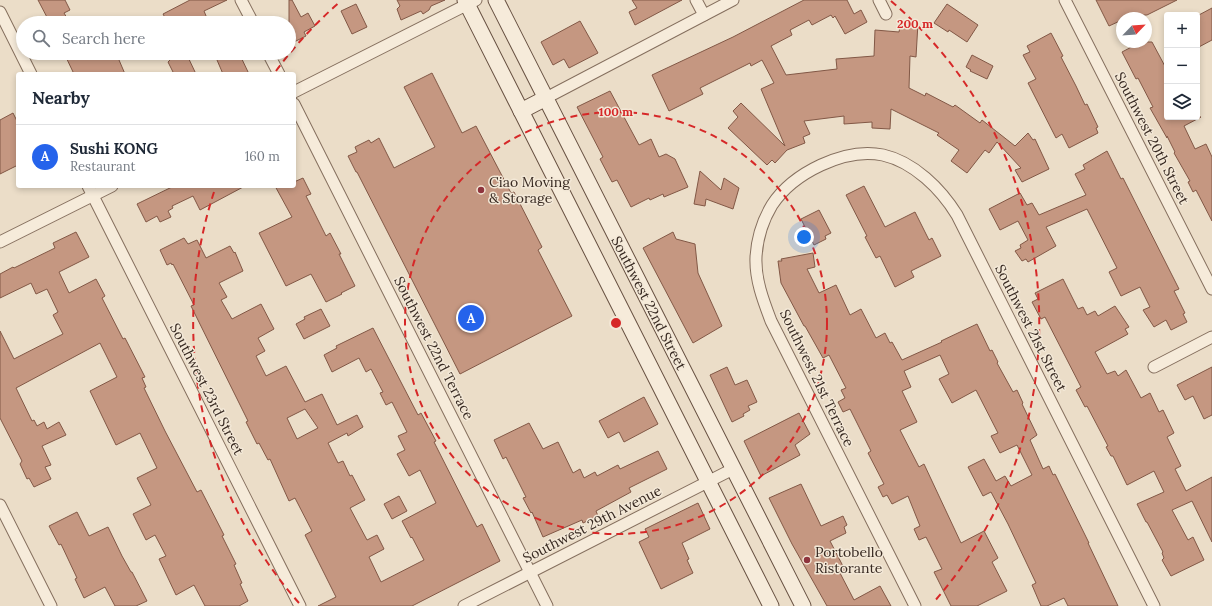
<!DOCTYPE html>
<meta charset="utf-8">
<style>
body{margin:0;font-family:Lora,serif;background:#f6f6f7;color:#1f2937}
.controls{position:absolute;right:12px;top:12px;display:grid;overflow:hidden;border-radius:4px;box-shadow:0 2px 6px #0003}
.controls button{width:36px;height:36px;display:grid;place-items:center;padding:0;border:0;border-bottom:1px solid #e0e1e3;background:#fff;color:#1f2937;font:20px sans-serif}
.compass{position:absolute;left:1116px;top:12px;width:36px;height:36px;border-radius:50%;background:#fff;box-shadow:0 2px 6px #0003;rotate:65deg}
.you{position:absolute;left:804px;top:237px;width:14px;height:14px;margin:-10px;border:3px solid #fff;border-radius:50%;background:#1a73e8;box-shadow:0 0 0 6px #1a73e833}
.badge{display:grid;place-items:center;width:26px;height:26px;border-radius:50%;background:#2563eb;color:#fff;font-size:13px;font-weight:700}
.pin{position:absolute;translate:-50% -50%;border:2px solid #fff;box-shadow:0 1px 4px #0006}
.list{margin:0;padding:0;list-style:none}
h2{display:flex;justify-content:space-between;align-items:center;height:52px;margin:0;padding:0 16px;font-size:17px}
h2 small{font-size:13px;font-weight:400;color:#747a83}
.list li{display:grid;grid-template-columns:26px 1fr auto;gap:12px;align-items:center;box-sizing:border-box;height:64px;padding:0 16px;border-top:1px solid #e0e1e3}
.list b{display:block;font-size:15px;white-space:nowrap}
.list p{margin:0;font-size:13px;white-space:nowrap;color:#747a83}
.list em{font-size:13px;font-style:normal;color:#747a83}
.icon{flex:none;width:22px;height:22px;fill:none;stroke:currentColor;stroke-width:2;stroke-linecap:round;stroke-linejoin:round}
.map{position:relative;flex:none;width:1212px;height:606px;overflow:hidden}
.search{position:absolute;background:#fff;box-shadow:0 2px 6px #0003;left:16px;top:16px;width:280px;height:44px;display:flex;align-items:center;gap:10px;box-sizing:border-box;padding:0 14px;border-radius:22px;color:#747a83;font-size:15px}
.panel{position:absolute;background:#fff;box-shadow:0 2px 6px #0003;left:16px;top:72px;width:280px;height:116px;border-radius:4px}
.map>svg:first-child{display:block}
.building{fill:#c59781;stroke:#825846;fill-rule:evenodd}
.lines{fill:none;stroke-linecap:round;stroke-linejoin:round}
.street-casing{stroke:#856f5e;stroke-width:13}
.secondary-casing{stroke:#675041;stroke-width:17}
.street{stroke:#f6ebda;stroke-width:11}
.secondary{stroke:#f6ebda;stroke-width:15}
.ring{fill:none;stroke:#d62828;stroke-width:2;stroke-dasharray:7 5}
.poi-dot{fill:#8f343d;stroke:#f3e8d7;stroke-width:1.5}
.labels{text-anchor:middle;stroke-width:3;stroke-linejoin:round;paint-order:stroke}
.street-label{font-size:14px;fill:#372921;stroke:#f3e8d7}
.poi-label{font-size:14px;fill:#372921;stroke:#f3e8d7;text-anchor:start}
.centre{fill:#d62828;stroke:#f3e8d7;stroke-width:2}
.ring-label{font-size:12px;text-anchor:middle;font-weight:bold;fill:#d62828;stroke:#f3e8d7;stroke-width:3;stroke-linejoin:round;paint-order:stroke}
</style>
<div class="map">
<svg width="1212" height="606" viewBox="0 0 1212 606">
<rect width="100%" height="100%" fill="#ebddc8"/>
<g class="building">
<polygon points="38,0 65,0 70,10 64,13 70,23 50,23"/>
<polygon points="190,0 227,0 204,11 209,23 168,23 163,14"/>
<polygon points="289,0 292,0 301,17 308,13 315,26 304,32 306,36 294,42 289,33"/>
<polygon points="397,0 445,0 431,6 429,10 423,14 421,11 401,20 397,9 400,6"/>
<polygon points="632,0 682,0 635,25 629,12 637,8"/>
<polygon points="804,0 847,0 854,14 861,10 867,22 845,34 835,16 833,18 831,15 812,25 809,20 790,30 792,35 771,46 786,75 837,69 836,59 874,56 875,30 899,32 901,22 918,23 916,57 910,56 909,88 925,96 926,93 953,107 955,105 980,123 982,120 1015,146 1028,133 1033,140 1035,139 1049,169 1022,182 1015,170 1021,168 997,142 989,153 985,150 967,173 951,161 959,150 937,135 939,133 891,109 890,129 872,128 872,122 844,124 844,116 804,121 810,134 803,137 805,143 787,150 775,163 772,160 767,165 728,128 738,117 733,111 741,103 785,146 761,89 774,83 762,60 751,66 750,63 700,88 703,94 669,111 652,75 733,37"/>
<polygon points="1096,0 1177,0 1147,15 1139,15 1140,18 1122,18 1122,20 1109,26"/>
<polygon points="356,4 367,27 352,34 341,11"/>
<polygon points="947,4 978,25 967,42 949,30 948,32 934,23"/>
<polygon points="1212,8 1212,40 1197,48 1197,16"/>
<polygon points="580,21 598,53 569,68 564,59 553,65 541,42"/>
<polygon points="1051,33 1063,56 1061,57 1076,86 1085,105 1087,104 1098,127 1096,128 1098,133 1069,148 1062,134 1056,138 1028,83 1036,79 1023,55 1030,52 1027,46"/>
<polygon points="1141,42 1152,42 1167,70 1167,117 1201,117 1184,126 1195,149 1206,144 1212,157 1212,221 1196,190 1193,192 1188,182 1190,181 1174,153 1175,152 1167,136 1167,138 1150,108 1153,107 1138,78 1136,79 1122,52"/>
<polygon points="64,53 116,53 125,74 74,74"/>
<polygon points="167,53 186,53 196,74 174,74 168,62 170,60"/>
<polygon points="214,53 239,53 249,74 223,74"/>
<polygon points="972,55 993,66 987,79 970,71 971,70 966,67"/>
<polygon points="432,73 462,133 476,126 511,193 514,192 542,247 538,250 572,316 460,374 357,172 356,172 348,156 357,152 355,147 369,140 371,143 379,138 394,168 435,147 404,87"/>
<polygon points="610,91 639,145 651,139 659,157 666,154 675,159 688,187 664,197 663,194 650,200 649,198 631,207 617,180 612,182 600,159 603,157 577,107"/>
<polygon points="13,113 18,123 18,165 0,174 0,120"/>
<polygon points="1107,151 1121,179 1123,178 1179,289 1174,291 1185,313 1183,314 1187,322 1171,330 1166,320 1154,327 1143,310 1150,307 1140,287 1121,296 1109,272 1117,268 1087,209 1046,227 1056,246 1028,262 1026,259 1022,261 1015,251 1021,248 1020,245 1028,240 1018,221 1000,230 989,209 1020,193 1027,205 1032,203 1039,215 1086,195 1075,174 1085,169 1083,165"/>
<polygon points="700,171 721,190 724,178 739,188 733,209 706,199 705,206 694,204"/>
<polygon points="303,178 311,194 306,196 326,236 330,233 341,254 339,254 355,286 341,293 342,294 326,302 311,274 286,286 259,233 292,217 275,186 294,186 294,182"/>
<polygon points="174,186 245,186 200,210 193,196 172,206 173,208 168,211 171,217 160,222 157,216 146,222 137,204"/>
<polygon points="864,186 885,227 915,212 929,240 932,238 941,256 911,271 914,277 895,287 880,256 876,258 865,237 867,236 846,195"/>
<polygon points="819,210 831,233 825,236 826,239 814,245 801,219"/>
<polygon points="76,232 89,257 59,272 69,293 96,279 105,296 102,298 123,339 125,338 145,377 142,378 146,387 144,388 165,431 197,492 201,490 224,535 222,536 236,564 234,565 242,583 240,584 248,601 239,606 205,606 194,585 176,595 159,559 166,556 155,535 146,540 133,514 151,505 137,478 157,468 140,433 116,445 90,391 117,377 100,343 16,388 32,421 34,420 37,426 44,422 47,429 59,422 66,435 42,446 51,465 45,467 51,479 34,487 29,478 27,479 20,464 22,461 0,418 0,331 14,359 63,334 53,315 58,312 47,289 36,294 31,283 0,298 0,274 13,267 14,268 55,248 53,243"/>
<polygon points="673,232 676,239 695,244 698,273 722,326 693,343 643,248"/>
<path d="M 184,238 L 188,244 L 197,240 L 206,258 L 230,246 L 234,253 L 235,252 L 243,271 L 219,283 L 227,297 L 221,300 L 232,319 L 261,304 L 274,329 L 258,338 L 265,351 L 256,356 L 266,376 L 286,366 L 305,402 L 322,394 L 337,425 L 357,415 L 363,427 L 348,436 L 347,433 L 328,443 L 338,463 L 343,461 L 350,476 L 352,475 L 365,500 L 350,508 L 367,540 L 377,535 L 384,549 L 369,557 L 381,582 L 424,560 L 412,537 L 411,538 L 402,521 L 436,503 L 420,470 L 409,476 L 397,454 L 405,450 L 398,436 L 407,432 L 392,402 L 386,405 L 380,393 L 383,392 L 371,369 L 366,372 L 359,358 L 332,372 L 324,355 L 337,348 L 336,346 L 373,328 L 418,415 L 421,413 L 436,441 L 434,442 L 477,527 L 482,524 L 500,561 L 412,606 L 318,606 L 336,597 L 305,535 L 312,531 L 295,498 L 289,501 L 270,459 L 268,460 L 259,443 L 257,444 L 246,422 L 248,421 L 191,306 L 194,305 L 173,264 L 172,265 L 171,263 L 167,265 L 160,250 ZM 305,409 L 318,428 L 297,439 L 287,418 Z"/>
<polygon points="813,253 815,267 807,269 819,293 836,285 850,315 861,309 876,338 885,333 890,343 892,342 902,360 942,342 941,341 977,324 990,351 992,350 998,362 997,363 1013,392 1017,390 1023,403 1022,404 1037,435 1030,440 1043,469 1049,466 1053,475 1055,474 1089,543 1088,543 1118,606 1068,606 1064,598 1047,606 1041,606 1032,585 1036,583 1008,524 991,492 983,496 968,467 984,459 996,481 1005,476 1011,486 1032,475 1017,445 1000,453 991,436 998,433 976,390 952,403 939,379 949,374 940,355 904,371 911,387 902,391 917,422 900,430 919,467 924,464 961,543 984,531 998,558 992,562 1007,591 977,606 951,606 934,572 942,569 926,537 919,540 914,529 920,526 908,496 892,504 887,495 883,497 878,487 884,484 868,453 871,451 850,409 843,412 838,402 845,398 841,390 846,388 829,355 823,358 805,326 804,326 781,283 778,261 782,261 781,259"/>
<polygon points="1063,279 1078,309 1083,307 1087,315 1095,311 1098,316 1115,306 1129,327 1125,329 1128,334 1095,352 1107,374 1115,371 1118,376 1126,370 1141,398 1150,393 1159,412 1163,410 1174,433 1167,437 1181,466 1175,469 1186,491 1212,477 1212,542 1192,501 1172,510 1188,540 1193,537 1204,560 1171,576 1162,560 1164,558 1162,553 1163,552 1147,522 1146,522 1137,504 1164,492 1154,471 1127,485 1113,456 1111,456 1106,447 1108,446 1087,406 1085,407 1076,390 1081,387 1045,317 1041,319 1032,302 1038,299 1035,293"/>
<polygon points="321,309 330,326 304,339 296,324 305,319 304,317"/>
<polygon points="727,367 735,385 747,380 757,402 748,406 750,410 743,414 744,416 732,422 710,375"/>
<polygon points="1212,367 1212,415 1204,419 1193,396 1185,400 1177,385"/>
<polygon points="644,397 658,424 624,442 619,432 608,438 599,421"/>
<polygon points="799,413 810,434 795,445 800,455 761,476 744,441"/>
<polygon points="529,423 543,449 558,442 573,473 580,469 584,478 595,472 597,476 618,465 620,469 658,451 667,469 629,488 631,492 596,511 598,516 583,523 582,520 543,537 532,512 531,513 523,498 526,497 506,457 503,459 494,440"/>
<polygon points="801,484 821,526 843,516 847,525 844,527 846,533 830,541 845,570 840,573 854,600 880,586 891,606 827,606 792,544 769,498"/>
<polygon points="399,496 407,511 392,519 384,504"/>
<polygon points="698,503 710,529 682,543 689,559 687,560 693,573 661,589 639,542 649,537 645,529"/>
<polygon points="77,512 89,536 108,527 122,556 131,572 132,572 147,601 136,606 115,606 105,587 84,598 75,579 77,578 61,544 59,545 49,526"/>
</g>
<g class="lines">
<g class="street-casing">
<g id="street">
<polyline points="241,0 253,23"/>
<polyline points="696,0 704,15"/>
<polyline points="879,0 886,14"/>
<polyline points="1065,0 1212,289"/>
<polyline points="0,12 31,74"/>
<polyline points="268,53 279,74"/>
<polyline points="294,92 476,0"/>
<polyline points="546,98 733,0"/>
<polyline points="294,104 547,606"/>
<polyline points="88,186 300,606"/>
<polyline points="0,242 112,186"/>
<polyline points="1154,367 1212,337"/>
<polyline points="0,505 51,606"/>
<polyline points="464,606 733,469"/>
<path d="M 915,606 L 771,321 C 763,300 755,279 756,257 C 757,239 763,220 772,205 C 793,173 845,147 883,155 C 914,162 941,189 957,215 L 1154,606"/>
</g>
</g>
<g class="secondary-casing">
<g id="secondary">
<polyline points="465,0 771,606"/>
<polyline points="496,0 803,606"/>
<polyline points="521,111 546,98"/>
</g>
</g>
<use href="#street" class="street"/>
<use href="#secondary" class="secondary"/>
</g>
<g class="ring">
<circle cx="616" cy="323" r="211"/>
<path d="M299 603A423 423 0 0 1 215 189M276 71A423 423 0 0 1 341 1M891 1A423 423 0 0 1 933 603"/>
</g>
<g class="poi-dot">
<circle cx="481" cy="190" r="4"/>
<circle cx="807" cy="560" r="4"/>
</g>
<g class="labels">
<g class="street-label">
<text transform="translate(1152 138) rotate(63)" y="5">Southwest 20th Street</text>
<text transform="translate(649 303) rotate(63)" y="5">Southwest 22nd Street</text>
<text transform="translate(1031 328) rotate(63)" y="5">Southwest 21st Street</text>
<text transform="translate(434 348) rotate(63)" y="5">Southwest 22nd Terrace</text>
<text transform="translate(817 378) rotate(64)" y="5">Southwest 21st Terrace</text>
<text transform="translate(207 389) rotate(63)" y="5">Southwest 23rd Street</text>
<text transform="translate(592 524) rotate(-27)" y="5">Southwest 29th Avenue</text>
</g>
<g class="poi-label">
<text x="489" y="187">Ciao Moving<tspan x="489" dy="16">&amp; Storage</tspan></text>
<text x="815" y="557">Portobello<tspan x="815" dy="16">Ristorante</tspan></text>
</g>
</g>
<circle cx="616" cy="323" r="6" class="centre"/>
<g class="ring-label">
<text x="915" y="28">200 m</text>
<text x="616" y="116">100 m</text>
</g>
</svg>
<div class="controls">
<button>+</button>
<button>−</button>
<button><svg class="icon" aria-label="layers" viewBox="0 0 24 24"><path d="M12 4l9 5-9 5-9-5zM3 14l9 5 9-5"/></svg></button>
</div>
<svg class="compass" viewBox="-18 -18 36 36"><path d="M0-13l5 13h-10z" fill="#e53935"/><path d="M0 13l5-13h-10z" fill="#747a83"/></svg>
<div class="you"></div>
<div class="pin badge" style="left:471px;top:318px">A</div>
<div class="search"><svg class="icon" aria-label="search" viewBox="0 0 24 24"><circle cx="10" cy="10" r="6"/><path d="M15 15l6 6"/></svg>Search here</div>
<section class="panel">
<h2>Nearby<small></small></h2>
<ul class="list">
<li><span class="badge">A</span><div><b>Sushi KONG</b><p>Restaurant</p></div><em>160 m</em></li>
</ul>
</section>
</div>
